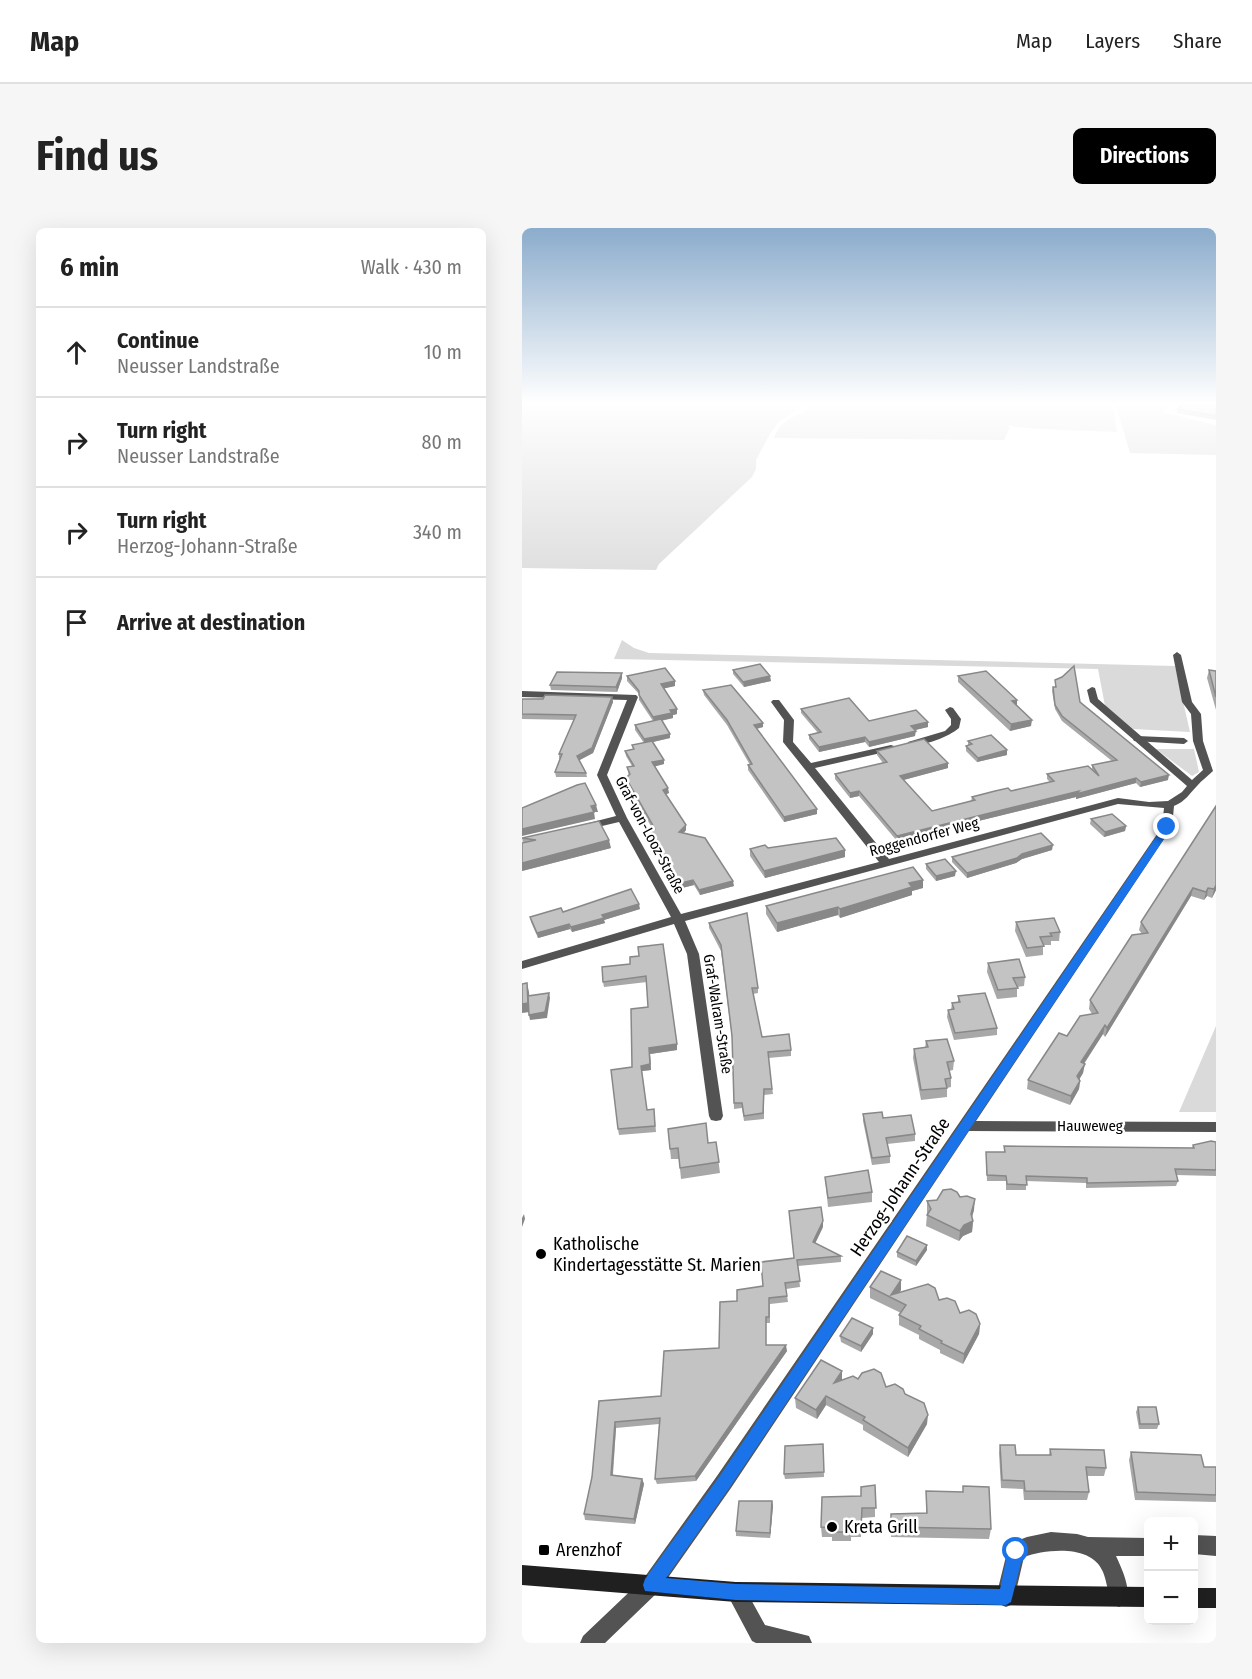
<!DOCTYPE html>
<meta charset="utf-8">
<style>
body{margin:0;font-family:"Fira Sans Condensed",sans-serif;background:#f6f6f6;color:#222}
.controls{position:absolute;right:18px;bottom:18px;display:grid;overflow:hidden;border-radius:9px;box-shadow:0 6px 24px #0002}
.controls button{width:54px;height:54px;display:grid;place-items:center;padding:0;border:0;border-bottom:2px solid #e0e0e0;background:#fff;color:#222;font:30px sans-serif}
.stop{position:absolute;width:18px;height:18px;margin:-14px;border:4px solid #1a73e8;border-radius:50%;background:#fff}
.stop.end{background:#1a73e8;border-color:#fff;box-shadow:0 2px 6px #0008}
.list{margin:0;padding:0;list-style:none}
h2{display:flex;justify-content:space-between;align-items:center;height:78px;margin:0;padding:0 24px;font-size:26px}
h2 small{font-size:20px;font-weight:400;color:#767676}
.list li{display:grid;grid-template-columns:39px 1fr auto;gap:18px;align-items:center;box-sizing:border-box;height:90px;padding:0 24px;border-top:2px solid #e0e0e0}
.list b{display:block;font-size:22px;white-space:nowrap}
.list p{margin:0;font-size:20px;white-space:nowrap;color:#767676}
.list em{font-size:20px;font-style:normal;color:#767676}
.icon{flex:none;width:33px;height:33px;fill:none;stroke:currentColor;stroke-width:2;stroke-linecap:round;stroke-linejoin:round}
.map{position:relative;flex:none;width:694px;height:1415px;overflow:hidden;border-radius:9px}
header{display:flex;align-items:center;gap:36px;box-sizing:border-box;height:84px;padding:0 30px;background:#fff;border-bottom:2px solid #e0e0e0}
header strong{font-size:28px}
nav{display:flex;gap:33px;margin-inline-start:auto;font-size:21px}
.intro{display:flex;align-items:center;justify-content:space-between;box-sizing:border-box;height:144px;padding:0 36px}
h1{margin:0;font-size:42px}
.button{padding:15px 27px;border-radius:9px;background:#000;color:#fff;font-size:21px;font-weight:700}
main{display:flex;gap:36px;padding:0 36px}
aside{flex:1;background:#fff;border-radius:9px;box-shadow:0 6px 24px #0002}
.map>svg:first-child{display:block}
.green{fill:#dadada}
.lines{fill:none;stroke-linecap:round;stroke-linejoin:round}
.service{fill:#535353;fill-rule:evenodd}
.minor{fill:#535353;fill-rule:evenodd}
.secondary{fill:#202020;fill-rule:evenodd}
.wall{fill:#a8a8a8}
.shaded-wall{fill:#888}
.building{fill:#c3c3c3;stroke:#888;stroke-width:1.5}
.route{fill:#1a73e8}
.poi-dot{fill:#000;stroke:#fff;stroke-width:2}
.labels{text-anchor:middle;stroke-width:5;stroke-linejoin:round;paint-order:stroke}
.street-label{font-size:15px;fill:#000;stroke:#fff}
.near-street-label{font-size:18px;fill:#000;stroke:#fff}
.near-poi-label{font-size:18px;fill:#000;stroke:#fff;text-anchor:start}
</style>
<header>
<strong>Map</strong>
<nav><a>Map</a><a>Layers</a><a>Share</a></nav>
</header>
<div class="intro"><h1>Find us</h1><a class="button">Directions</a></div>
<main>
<aside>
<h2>6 min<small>Walk · 430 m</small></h2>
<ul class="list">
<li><svg class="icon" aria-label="ahead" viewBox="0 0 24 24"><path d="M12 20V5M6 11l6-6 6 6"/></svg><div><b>Continue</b><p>Neusser Landstraße</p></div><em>10 m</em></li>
<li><svg class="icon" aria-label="right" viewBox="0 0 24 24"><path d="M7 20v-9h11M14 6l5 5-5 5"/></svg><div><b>Turn right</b><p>Neusser Landstraße</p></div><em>80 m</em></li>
<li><svg class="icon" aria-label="right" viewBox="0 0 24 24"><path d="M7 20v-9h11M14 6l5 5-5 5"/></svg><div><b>Turn right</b><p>Herzog-Johann-Straße</p></div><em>340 m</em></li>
<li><svg class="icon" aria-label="arrive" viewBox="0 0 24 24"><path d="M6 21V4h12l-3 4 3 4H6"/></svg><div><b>Arrive at destination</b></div></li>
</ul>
</aside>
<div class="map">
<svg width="694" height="1415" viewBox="0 0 694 1415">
<rect width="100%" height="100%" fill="#fff"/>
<g class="green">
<polygon points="0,174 286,174 257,194 249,204 234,232 234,241 230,249 137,336 134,342 0,340"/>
<path d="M 291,174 L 403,174 L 436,188 L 488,199 L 482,212 L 252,210 C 257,196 270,186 285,185 L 281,184 Z"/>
<path d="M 407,174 C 421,174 474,178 482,174 L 590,174 L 595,204 C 545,201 448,204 407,174 Z"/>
<polygon points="593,174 652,174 640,184 694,197 694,227 608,225"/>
<polygon points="100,412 112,420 127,425 653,438 668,504 611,501 583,478 576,441 92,431"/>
<polygon points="634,521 672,521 677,544 670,548"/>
<polygon points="694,798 694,884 657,884"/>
</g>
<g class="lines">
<polygon class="service" points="615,508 662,510 666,513 662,516 612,513 611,511"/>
<g class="minor">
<path d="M 655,424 L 659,427 L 670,474 L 679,486 L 681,513 L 691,543 C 686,548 680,552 675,558 C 667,566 664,573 652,578 L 650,599 L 454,893 L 694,894 L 694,904 L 447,903 L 209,1260 L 136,1364 L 83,1415 L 58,1415 L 61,1408 L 122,1350 L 195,1248 L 640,599 L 642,580 L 596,576 L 163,693 L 177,726 L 201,888 L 199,892 L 194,893 L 189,892 L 187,888 L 165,726 L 152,696 L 0,741 L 0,733 L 149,689 L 97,594 L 63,602 L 58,599 L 59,597 L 94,588 L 75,547 L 105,472 L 0,469 L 0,463 L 114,467 L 116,469 L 85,547 L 105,590 L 159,686 L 357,634 L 261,514 L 262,492 L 249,474 L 251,472 L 257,472 L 272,492 L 271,514 L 289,535 L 369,517 L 372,518 L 372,522 L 293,540 L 367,631 L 596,570 L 627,574 L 646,573 L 660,564 L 665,558 L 568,474 L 565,462 L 570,459 L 573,460 L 576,471 L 670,552 L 681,542 L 671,513 L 669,486 L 660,474 L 651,427 Z"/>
<path d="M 428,479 L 431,480 L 439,491 L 437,500 C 427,509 399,519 386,518 L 386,514 L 423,503 L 429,497 L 429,491 L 423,482 Z"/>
<path d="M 529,1304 L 555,1306 L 566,1309 L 626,1310 L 626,1328 L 594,1328 C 600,1341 610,1362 604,1376 L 597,1379 L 590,1376 C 586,1366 585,1354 581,1344 C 570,1316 524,1321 502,1329 L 491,1376 L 484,1379 L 477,1376 L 474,1369 L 487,1316 L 505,1309 Z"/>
<polygon points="672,1307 694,1308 694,1328 672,1326"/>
<polygon points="214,1354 221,1357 243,1397 287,1408 290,1415 234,1415 230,1413 204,1364 207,1357"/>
</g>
<g class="secondary">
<polygon points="0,1337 214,1354 626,1359 626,1379 214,1374 0,1357"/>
<rect x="672" y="1360" width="22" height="20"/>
</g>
</g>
<g class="wall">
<polygon points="654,174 694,174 694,192 655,185 655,181 661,177 653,176"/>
<polygon points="211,442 249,453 222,459 211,446"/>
<polygon points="687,442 694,443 694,482 685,450"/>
<polygon points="100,445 100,450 95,464 29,462 28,457"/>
<polygon points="105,448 153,458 142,460 155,481 155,486 151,487 151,490 139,493 148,510 131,514 142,536 133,538 147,565 144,566 164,602 161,605 212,658 178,667 172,657 156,661 138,630 138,625 129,609 128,604 131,602 105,555 104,550 107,548 105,539 110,538 104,528 103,523 111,521 110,517 122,515 113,502 113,497 131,493 117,472 117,466 105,453"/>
<polygon points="436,448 495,472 495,478 509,498 488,503 436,454"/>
<polygon points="533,452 646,552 618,559 614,555 554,571 554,569 375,613 337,568 328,570 313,551 313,546 361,535 355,527 355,523 426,540 381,552 410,583 449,573 450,569 489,563 528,554 525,551 525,546 570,541 570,537 590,533 540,493 533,481 530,463 531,459 533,459"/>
<polygon points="181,462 241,495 241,499 235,501 295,586 262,594 226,542 226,537 228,537 205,497 182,467"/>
<polygon points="90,469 91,474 71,525 57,532 64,545 65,549 34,549 33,544 39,531 37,531 37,526 52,492 0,491 0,471"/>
<polygon points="279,481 347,493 406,494 406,499 393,502 393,508 347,519 343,514 297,524 287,511 287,507 296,505 279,485"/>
<polygon points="446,513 485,527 455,534 444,523 444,518 446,517"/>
<polygon points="694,578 694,662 690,670 685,668 682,672 669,668 583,809 581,806 562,836 561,845 557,851 558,853 557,861 548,877 505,861 506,852 545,808 570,786 567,781 568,772 620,706 617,702 619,694"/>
<polygon points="569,591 604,598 603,603 582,609 568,596"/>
<polygon points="0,610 89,620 0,643 0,615 1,615"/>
<polygon points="246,620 323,629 243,650 228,628 228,621"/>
<polygon points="530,622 500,631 494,635 445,650 430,634 430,629"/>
<polygon points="404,636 433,648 414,653 404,641"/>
<polygon points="401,660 390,663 390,667 318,690 316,687 255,704 244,686 244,678"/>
<polygon points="118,681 82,692 83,695 50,704 48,701 16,710 9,694 8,689 41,684"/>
<polygon points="494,694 538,704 537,713 529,713 529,717 521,717 521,727 504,729 493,703"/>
<polygon points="187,695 236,760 236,765 231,766 240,809 269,822 269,828 246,830 251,866 242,867 242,891 222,893 220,880 212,881 210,810 199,723 187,700"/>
<polygon points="141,716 155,822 128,826 129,842 120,843 125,882 132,881 134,904 97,907 96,901 110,839 126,779 125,754 82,759 81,754 108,736 117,728"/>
<polygon points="466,735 503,749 502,758 495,759 495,769 475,771 465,744"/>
<polygon points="436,768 475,800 475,807 432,812 425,789 426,782 429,782 430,775 436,774"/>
<polygon points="404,813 432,833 431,842 427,843 429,850 429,859 425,860 425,869 399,872 391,830 392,821 403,820"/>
<polygon points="341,886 393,906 393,913 365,916 368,928 368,935 350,937 341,893"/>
<polygon points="194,914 198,945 159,951 157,931 149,931 148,921"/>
<polygon points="694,914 694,948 654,947 656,953 654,958 564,960 564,955 504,953 504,962 484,962 484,953 465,953 464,924 482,924 482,918 670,920 671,917"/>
<polygon points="303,949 350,964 350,974 306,979"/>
<polygon points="438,969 452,982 450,990 451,993 450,1004 441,1008 437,1013 404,998 405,986 405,973"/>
<polygon points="301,999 293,1015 319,1028 319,1034 276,1038 278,1059 264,1061 266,1074 248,1076 248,1095 244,1095 244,1117 265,1123 174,1253 135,1256 133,1251 137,1196 94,1200 91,1247 120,1251 122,1256 113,1296 63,1292 62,1286 70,1249 77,1173 139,1168 197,1120 215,1073 241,1058 272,1031"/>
<polygon points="405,1022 394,1038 375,1029 375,1024"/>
<polygon points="348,1059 379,1062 377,1065 417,1072 438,1085 458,1096 457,1106 441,1136 418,1125 418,1122 397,1111 397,1107 377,1097 377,1087 379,1085 348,1070"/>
<polygon points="351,1106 339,1124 319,1114 318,1108"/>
<polygon points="336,1151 364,1159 383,1166 405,1196 386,1229 341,1202 341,1197 304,1177 295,1191 274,1180 273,1170 320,1152"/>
<polygon points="616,1179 637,1196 635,1201 617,1201 614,1184"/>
<polygon points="301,1216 302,1249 263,1251 262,1246"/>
<polygon points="478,1217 494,1227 527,1227 528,1221 584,1240 582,1248 565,1248 567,1264 565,1272 502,1272 501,1261 479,1260 477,1225"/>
<polygon points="609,1224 682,1239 694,1239 694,1274 613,1272 607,1232"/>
<polygon points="353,1257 353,1289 340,1290 339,1309 329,1309 329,1313 310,1313 310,1309 300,1309 299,1299"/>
<polygon points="441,1258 469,1301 467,1311 369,1309 369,1286 404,1285 404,1263 441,1264"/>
<polygon points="250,1273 251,1278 248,1310 214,1308 214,1303"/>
</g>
<g class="shaded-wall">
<polygon points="100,445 100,450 95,464 94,459"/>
<polygon points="248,448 249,453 222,459 221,454"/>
<polygon points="153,453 153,458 140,461 139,456"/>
<polygon points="90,469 91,474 71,525 56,533 55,528"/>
<polygon points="495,472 495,478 490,473"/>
<polygon points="155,481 155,486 151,487 151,490 132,494 131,489 148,482"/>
<polygon points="510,492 509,498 488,503 489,496"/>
<polygon points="406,494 406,499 389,503 389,498"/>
<polygon points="241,495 241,499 232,501 232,497"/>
<polygon points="394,503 393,508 347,519 347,514"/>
<polygon points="148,506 148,510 122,516 122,511"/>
<polygon points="343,509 343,514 297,524 297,519"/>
<polygon points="485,522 485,527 455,534 456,530"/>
<polygon points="142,532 142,536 131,539 130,534"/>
<polygon points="426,535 426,540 378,553 378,548"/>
<polygon points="647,547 646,552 618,559 619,554"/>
<polygon points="614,550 614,555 554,571 554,569 375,613 375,608 557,563"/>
<polygon points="146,560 147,565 142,567 141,562"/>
<polygon points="337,563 337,568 328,570 328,565"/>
<polygon points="74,577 76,584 72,584 73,591 0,608 0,601"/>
<polygon points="295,581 295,586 262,594 262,589"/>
<polygon points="164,597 164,602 158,610 157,604"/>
<polygon points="604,598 603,603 582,609 583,604"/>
<polygon points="87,612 89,620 0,643 0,635"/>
<polygon points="531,617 530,622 500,631 494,635 445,650 445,645 500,626"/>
<polygon points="323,622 323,629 243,650 242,643"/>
<polygon points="434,643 433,648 414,653 414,648"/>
<polygon points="171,652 172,657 156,661 155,656"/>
<polygon points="401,652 401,660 390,663 390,667 318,690 318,681 387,655"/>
<polygon points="211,653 212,658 178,667 177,662"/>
<polygon points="694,657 694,662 690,670 692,661"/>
<polygon points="671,660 669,668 583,809 585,800"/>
<polygon points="686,660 685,668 682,672 684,664"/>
<polygon points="117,676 118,681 82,692 83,695 50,704 49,699 80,687"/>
<polygon points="316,679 316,687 255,704 255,695"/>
<polygon points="47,696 48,701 16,710 15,705"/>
<polygon points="5,755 7,764 8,784 0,785 0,776"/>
<polygon points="27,765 28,770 25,790 8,792 7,787"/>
<polygon points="583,797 581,806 557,843 559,834"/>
<polygon points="155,816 155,822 128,826 129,842 120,843 119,838 127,820"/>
<polygon points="563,836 561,845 554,857 555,848"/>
<polygon points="558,853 557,861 548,877 549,868"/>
<polygon points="453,971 452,982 448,994 451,993 450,1004 441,1008 437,1013 438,1003 449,986"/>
<polygon points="2,986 3,991 0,999 0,990"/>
<polygon points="301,993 301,999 291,1020 291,1014"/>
<polygon points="405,1017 405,1022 394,1038 394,1033"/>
<polygon points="379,1052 379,1062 373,1071 369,1067"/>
<polygon points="458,1096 457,1106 441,1136 442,1126"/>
<polygon points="351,1100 351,1106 339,1124 339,1118"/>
<polygon points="264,1117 265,1123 174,1253 173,1248"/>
<polygon points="320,1143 320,1152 312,1155"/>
<polygon points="304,1168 304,1177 295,1191 294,1182"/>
<polygon points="406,1187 405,1196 386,1229 386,1220"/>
<polygon points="93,1194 94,1200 90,1253 89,1247"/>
<polygon points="120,1251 122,1256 113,1296 112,1291"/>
<polygon points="250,1273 251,1278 248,1310 248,1305"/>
</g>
<g class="building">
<polygon points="662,174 694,174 694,188 655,181 665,175"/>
<polygon points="238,436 248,448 221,454 211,442"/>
<polygon points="552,438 558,474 647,547 619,554 614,550 554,566 557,563 375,608 337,563 328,565 313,546 365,534 355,523 402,511 426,535 378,548 410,583 453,572 450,569 473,563 486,560 489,563 532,553 525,546 566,538 577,548 570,537 595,532 540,488 533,477 531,459 534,459 533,452 540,449"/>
<polygon points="143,440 153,453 139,456 155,481 148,482 150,485 131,489 117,467 117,463 105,448"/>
<polygon points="687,442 694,443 694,469"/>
<polygon points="464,443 495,472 490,473 510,492 489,496 436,448"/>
<polygon points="35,444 100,445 94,459 28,457"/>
<polygon points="209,457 241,495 232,497 295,581 262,589 226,537 230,536 205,492 181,462"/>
<polygon points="23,467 90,469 70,520 55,528 64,545 33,544 40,526 37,526 54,487 0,486 0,471 21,471"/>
<polygon points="327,470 347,493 394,482 406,494 389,498 394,503 347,514 343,509 297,519 287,507 299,504 279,481"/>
<polygon points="139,491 148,506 122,511 113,497"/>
<polygon points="469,507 485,522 456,530 444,518 450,516 446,513"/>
<polygon points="130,513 142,532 130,534 146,560 141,562 164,597 157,604 183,610 211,653 177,662 171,652 155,656 138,625 140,625 128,604 133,601 104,550 108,546 105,539 112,538 103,523 112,521 110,517"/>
<polygon points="63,555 74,577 69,578 72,584 0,601 0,580 55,557"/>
<polygon points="694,578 694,657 692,661 686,660 684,664 671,660 585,800 583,797 559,834 563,836 555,848 558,853 549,868 506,852 537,805 545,808 558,788 576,785 568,772 610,707 626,705 619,694"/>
<polygon points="590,586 604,598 583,604 569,591"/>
<polygon points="77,593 87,612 0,635 0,615 14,612 0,610"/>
<polygon points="519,605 531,617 500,626 495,630 445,645 430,629"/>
<polygon points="314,610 323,622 242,643 228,621 243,617 246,620"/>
<polygon points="423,631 434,643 414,648 404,636"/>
<polygon points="391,639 401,652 387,655 390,659 318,681 316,679 255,695 244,678"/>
<polygon points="109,661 117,676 80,687 82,690 49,699 47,696 15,705 8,689 39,680 41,684"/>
<polygon points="225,685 236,760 230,760 240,809 267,806 269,822 246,824 250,861 242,861 241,885 222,888 220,875 212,875 210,808 199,717 187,695"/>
<polygon points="532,690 538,704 528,705 530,708 518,709 522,718 505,720 494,694"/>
<polygon points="141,716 155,816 127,820 128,836 119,838 125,882 132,881 133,898 96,901 89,842 110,839 109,781 126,779 124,748 81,754 80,739 108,736 108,729 117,728 116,719"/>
<polygon points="497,731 503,749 491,750 496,760 476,762 466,735"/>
<polygon points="5,755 6,775 0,776 0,756"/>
<polygon points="27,765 23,784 7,787 6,768"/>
<polygon points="463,765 475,800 433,805 426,782 432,781 430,775 438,774 436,768"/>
<polygon points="425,811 432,833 425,834 429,850 423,851 425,860 399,862 392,821 406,819 404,813"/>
<polygon points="360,884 361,890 389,887 393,906 364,910 368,928 350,930 341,886"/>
<polygon points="184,895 186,915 194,914 197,934 158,940 156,920 148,921 146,901"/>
<polygon points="689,913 694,914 694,942 653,941 656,953 565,955 565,950 504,948 505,957 485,956 484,948 465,947 464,924 483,924 482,918 672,920 671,917"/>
<polygon points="346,942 350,964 306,970 303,949"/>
<polygon points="429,961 435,964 438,969 445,968 453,971 449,986 451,993 442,997 438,1003 405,987 409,981 405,973 415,972 421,962"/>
<polygon points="299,979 301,993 291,1014 319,1028 275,1032 278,1053 263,1055 265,1068 247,1070 247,1089 244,1089 244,1117 264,1117 173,1248 133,1251 138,1190 93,1194 89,1247 120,1251 112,1291 62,1286 70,1249 77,1173 139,1168 142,1123 197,1120 198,1074 215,1073 215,1062 241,1058 239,1034 272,1030 267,983"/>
<polygon points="385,1008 405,1017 394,1033 375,1024"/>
<polygon points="359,1043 379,1052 369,1067 406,1056 413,1060 417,1072 425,1070 433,1073 438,1085 447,1082 454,1086 458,1096 442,1126 419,1115 420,1113 397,1101 399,1098 377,1087 384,1077 348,1059"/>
<polygon points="330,1090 351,1100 339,1118 318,1108"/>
<polygon points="299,1132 320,1143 312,1155 331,1148 336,1151 340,1145 352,1141 359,1145 364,1159 373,1156 381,1161 383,1166 402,1175 406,1187 386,1220 341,1192 343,1189 304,1168 294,1182 273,1170"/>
<polygon points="616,1179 634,1179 637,1196 618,1196"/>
<polygon points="301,1216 302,1244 262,1246 263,1218"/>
<polygon points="478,1217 493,1217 494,1227 529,1227 528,1221 582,1222 584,1240 564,1239 567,1264 503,1263 502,1253 480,1252"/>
<polygon points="609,1224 679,1227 682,1239 694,1239 694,1267 615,1264"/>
<polygon points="353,1257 354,1280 340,1280 339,1300 329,1300 329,1304 310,1304 310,1300 299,1299 300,1269 339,1268 339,1259"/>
<polygon points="441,1258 467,1259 469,1301 369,1299 369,1286 405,1285 404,1263 441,1264"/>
<polygon points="217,1273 250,1273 248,1305 214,1303"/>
</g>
<linearGradient id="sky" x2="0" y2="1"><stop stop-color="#8baccc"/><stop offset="0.47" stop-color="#fff"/><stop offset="1" stop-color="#fff" stop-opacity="0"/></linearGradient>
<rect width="694" height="372" fill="url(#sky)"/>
<polygon class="route" points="645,597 650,599 208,1259 144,1350 214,1356 478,1361 486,1323 489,1317 494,1315 500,1317 502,1323 489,1374 484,1377 214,1372 123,1363 121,1357 123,1351 197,1249 641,599"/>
<g class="poi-dot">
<circle cx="19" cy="1026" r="6"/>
<circle cx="310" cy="1299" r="6"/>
<rect x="16" y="1316" width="12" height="12" rx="3"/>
</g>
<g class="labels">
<g class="street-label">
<text transform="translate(128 607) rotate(62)" y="5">Graf-von-Looz-Straße</text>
<text transform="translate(402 609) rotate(-15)" y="5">Roggendorfer Weg</text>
<text transform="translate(196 786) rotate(81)" y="5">Graf-Walram-Straße</text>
<text x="568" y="903">Hauweweg</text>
</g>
<g class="near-street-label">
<text transform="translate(378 959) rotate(-56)" y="6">Herzog-Johann-Straße</text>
</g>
<g class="near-poi-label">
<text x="31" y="1022">Katholische<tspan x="31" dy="21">Kindertagesstätte St. Marien</tspan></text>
<text x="322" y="1305">Kreta Grill</text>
<text x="34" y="1328">Arenzhof</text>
</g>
</g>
</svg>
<div class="controls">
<button>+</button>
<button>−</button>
</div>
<div class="stop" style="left:494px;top:1323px"></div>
<div class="stop end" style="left:645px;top:599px"></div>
</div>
</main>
